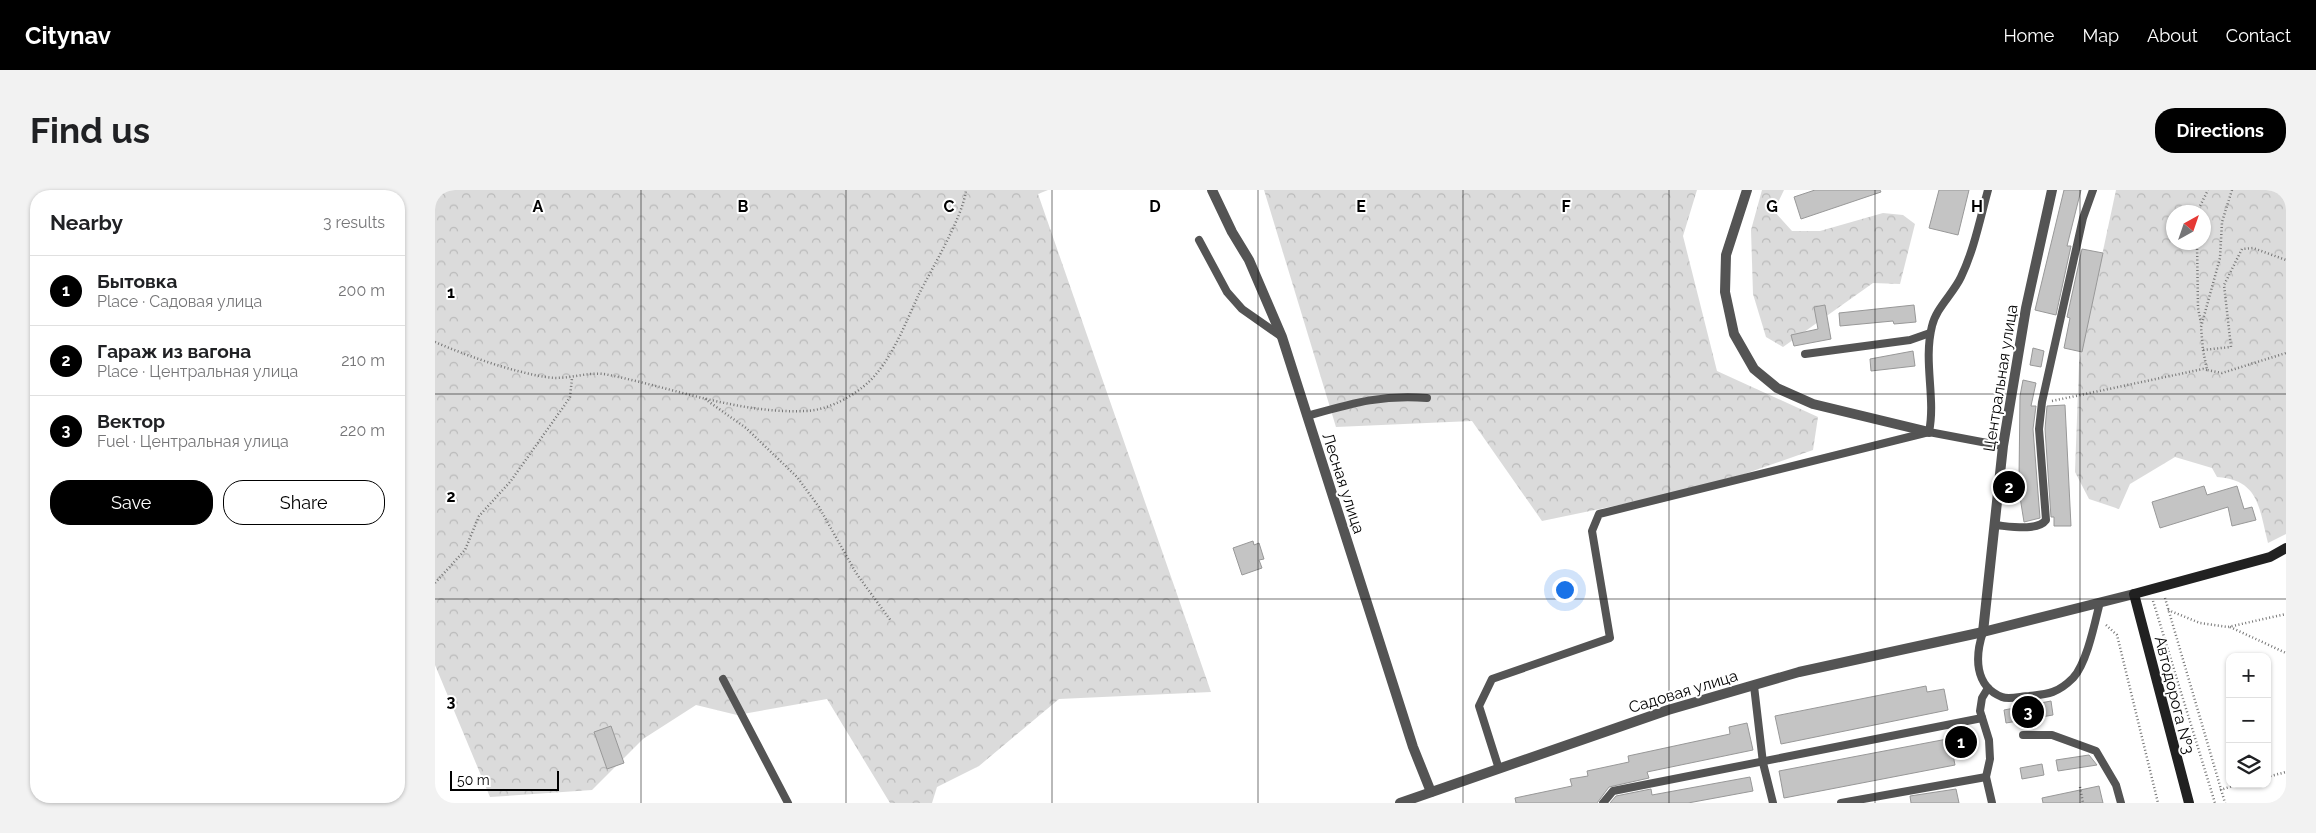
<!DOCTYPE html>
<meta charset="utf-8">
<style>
body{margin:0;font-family:Raleway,sans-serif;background:#f2f2f2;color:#202124}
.controls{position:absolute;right:15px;bottom:15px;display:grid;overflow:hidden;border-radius:10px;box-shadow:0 1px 4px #0004}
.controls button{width:45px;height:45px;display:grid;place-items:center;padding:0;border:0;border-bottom:1px solid #e0e0e0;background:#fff;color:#202124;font:25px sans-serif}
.compass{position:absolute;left:1731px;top:15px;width:45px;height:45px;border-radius:50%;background:#fff;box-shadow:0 1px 4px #0004;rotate:40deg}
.scale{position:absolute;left:15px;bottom:12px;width:109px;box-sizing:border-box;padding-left:5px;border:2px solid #000;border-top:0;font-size:14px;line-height:18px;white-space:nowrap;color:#000;-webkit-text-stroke:4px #fff;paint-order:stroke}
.you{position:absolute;left:1129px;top:399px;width:18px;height:18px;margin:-12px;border:4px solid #fff;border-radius:50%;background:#1a73e8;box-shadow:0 0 0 8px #1a73e833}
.badge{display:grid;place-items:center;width:32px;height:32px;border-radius:50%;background:#000;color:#fff;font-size:16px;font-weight:700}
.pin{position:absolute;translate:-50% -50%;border:2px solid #fff;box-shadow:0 1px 5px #0006}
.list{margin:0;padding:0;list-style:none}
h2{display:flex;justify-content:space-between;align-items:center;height:65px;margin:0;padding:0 20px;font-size:21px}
h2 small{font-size:16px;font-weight:400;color:#757577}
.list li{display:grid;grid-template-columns:32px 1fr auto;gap:15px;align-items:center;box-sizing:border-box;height:70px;padding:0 20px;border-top:1px solid #e0e0e0}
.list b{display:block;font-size:19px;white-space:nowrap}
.list p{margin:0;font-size:16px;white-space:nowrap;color:#757577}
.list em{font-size:16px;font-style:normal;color:#757577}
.actions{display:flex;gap:10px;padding:15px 20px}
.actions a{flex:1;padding:11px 0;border:1px solid #000;border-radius:20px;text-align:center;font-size:18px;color:#000}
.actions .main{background:#000;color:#fff}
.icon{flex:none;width:28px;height:28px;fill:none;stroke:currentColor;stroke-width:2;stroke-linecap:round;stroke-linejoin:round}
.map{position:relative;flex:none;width:1851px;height:613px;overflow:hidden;border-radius:20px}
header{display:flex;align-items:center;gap:30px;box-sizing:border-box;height:70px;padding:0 25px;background:#000;color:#fff}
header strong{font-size:24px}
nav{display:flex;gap:28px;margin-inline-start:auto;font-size:18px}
.intro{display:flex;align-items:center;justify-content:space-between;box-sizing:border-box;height:120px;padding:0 30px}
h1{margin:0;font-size:35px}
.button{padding:12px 22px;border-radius:20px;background:#000;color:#fff;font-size:18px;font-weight:700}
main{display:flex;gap:30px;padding:0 30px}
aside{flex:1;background:#fff;border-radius:20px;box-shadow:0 1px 4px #0004}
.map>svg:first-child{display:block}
.forest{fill:url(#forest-crowns);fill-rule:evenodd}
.building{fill:#c4c4c4;stroke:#989898}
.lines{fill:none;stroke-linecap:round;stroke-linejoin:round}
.path{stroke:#767676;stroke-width:2.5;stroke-dasharray:1 2.5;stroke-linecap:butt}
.lane{stroke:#545454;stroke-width:8}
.street{stroke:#545454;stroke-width:10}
.secondary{stroke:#212121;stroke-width:10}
.grid{fill:none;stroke:#000;stroke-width:1;stroke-opacity:0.55}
.labels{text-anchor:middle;stroke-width:4;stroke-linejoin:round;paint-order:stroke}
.street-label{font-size:16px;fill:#000;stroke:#fff}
.grid-label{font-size:16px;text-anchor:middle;font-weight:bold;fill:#000;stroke:#fff;stroke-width:4;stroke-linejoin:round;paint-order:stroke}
</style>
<header>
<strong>Citynav</strong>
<nav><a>Home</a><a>Map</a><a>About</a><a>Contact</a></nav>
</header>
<div class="intro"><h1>Find us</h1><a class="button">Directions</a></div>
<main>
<aside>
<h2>Nearby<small>3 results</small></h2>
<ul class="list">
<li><span class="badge">1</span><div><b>Бытовка</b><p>Place · Садовая улица</p></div><em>200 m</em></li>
<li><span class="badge">2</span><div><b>Гараж из вагона</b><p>Place · Центральная улица</p></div><em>210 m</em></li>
<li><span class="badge">3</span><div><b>Вектор</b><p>Fuel · Центральная улица</p></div><em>220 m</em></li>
</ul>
<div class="actions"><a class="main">Save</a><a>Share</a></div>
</aside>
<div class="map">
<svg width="1851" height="613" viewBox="0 0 1851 613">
<defs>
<pattern id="forest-crowns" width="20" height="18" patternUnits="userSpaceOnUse" patternTransform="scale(1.25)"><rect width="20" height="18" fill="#dbdbdb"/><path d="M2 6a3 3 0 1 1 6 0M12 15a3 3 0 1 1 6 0" fill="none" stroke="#bababa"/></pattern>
</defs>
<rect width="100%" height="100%" fill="#fff"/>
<g class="forest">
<polygon points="0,0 613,0 603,4 776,502 624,509 544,576 502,597 497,613 455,613 392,509 302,525 261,515 208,549 157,600 55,607 0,475"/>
<polygon points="829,0 1262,0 1248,46 1282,181 1383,227 1378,260 1275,296 1107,331 1037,231 901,237"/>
<polygon points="1327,0 1349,0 1339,21 1357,41 1385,41 1448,23 1468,25 1480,34 1465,94 1438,93 1348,157 1331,147 1318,104 1316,40"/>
<path d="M 1681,0 L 1851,0 L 1851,344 L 1833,353 C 1824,319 1825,290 1782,287 L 1777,278 L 1740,267 L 1695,294 L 1684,319 L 1654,309 L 1640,282 L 1644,173 ZM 1738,22 L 1768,22 L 1768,52 L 1738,52 Z"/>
</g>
<g class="building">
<polygon points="1380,0 1445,0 1446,2 1366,29 1359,7"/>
<polygon points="1504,0 1534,0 1523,45 1494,38"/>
<polygon points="1629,0 1646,0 1632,56 1636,56 1621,125 1600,120"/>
<polygon points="1647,59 1668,63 1647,162 1629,158 1635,128 1632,127"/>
<polygon points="1390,115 1396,149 1359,156 1356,145 1383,139 1379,117"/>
<polygon points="1479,115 1481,132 1459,134 1458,131 1405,136 1404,123"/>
<polygon points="1598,158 1609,161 1606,177 1595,175"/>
<polygon points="1478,161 1480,176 1436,181 1435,169"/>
<polygon points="1588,190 1601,193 1596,216 1601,216 1598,239 1605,328 1589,332 1585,307 1570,305 1572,287 1584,289 1585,206"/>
<polygon points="1630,215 1636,336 1619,336 1619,327 1616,327 1610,239 1612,216"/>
<polygon points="1769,296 1772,305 1802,296 1809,319 1817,317 1821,330 1797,336 1793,317 1725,338 1717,312"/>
<polygon points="818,351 819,355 824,353 829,369 824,370 827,378 807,385 798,358"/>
<polygon points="1491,496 1492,502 1509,499 1513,520 1346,554 1340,526"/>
<polygon points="1616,511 1618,525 1571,533 1569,520"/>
<polygon points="1312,533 1318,560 1212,582 1214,588 1174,597 1162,613 1081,613 1080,608 1137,596 1135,589 1153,586 1152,581 1194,572 1193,566 1295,544 1294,537"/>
<polygon points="176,536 189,573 172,579 159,542"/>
<polygon points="1528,546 1531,557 1517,560 1520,575 1349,608 1344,581"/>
<polygon points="1654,565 1662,575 1623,581 1621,570"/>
<polygon points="1607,574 1609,585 1587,589 1585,578"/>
<polygon points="1315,587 1318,601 1253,613 1175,613 1181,606 1216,599 1217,605"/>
<polygon points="1664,596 1668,613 1608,613 1607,608"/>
<polygon points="1521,599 1524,613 1476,613 1475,606"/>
</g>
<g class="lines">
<g class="path">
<polyline points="1797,0 1787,32 1785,68 1766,137 1768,160 1796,157 1789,95 1807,59 1818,58 1851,70"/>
<polyline points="1762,22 1773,0"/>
<polyline points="1762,52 1763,118 1766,133"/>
<path d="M 0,152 C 32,166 78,182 111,187 C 134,191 153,180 174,185 C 239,198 304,224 371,221 C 396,220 427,202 442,183 C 460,161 471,132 483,106 C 496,80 528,27 531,0"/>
<polyline points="1768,160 1772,180 1787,183 1851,163"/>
<polyline points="270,209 311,238 362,287 384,317 421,383 456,431"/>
<polyline points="1617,211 1768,179 1772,180"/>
<polyline points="0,393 30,360 44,326 75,292 129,216 135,207 137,188"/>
<polyline points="1730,408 1790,613"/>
<polyline points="1718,411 1780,613"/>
<polyline points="1733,420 1765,433 1793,437 1851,424"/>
<polyline points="1671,435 1682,445 1723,613"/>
<polyline points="1795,437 1851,463"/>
<polyline points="1832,587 1851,582"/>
<polyline points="1645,597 1648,613"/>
<polyline points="1785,600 1804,594"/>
</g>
<g class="lane">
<polyline points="764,50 792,102 807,119 847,147"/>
<polyline points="1370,164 1475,150 1495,143"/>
<path d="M 872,226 C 915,214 947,204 992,208"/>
<path d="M 1494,242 C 1501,208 1488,172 1497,136 C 1501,118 1518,104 1526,87 C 1539,60 1545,29 1553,0"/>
<path d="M 1559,335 C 1573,336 1602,342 1611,330 L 1604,239 L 1607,212 L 1648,28 L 1658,0"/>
<path d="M 1548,442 C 1540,466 1539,496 1567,507 C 1574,510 1587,506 1594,506 C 1614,504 1623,503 1638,488 C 1652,473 1660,432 1665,412"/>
<polyline points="288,489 353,613"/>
<polyline points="1319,496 1328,573 1338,613"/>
<polyline points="1553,498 1547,508 1545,521 1554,550 1555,569 1551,587 1557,613"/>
<polyline points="1588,545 1617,545 1661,561 1681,595 1686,613"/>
<polyline points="1064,579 1044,516 1057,489 1175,448 1157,341 1164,324 1494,242 1568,256"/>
<polyline points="1168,613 1178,601 1547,528"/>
<polyline points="1406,613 1551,587"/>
</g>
<g class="street">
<polyline points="777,0 797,42 814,70 847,147 978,557 996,602"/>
<polyline points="1312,0 1291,65 1290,102 1299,144 1319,179 1342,198 1378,214 1494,242"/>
<polyline points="1548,442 1568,256 1591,118 1617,0"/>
<polyline points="965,613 1233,520 1364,482 1548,442 1699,404"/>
</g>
<polyline class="secondary" points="1754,613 1699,404 1835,367 1851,358"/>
</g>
<path class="grid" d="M 206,0 L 206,613M 411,0 L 411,613M 617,0 L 617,613M 823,0 L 823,613M 1028,0 L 1028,613M 1234,0 L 1234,613M 1440,0 L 1440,613M 1645,0 L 1645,613M 0,204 L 1851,204M 0,409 L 1851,409"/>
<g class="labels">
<g class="street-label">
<text transform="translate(1565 188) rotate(-81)" y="6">Центральная улица</text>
<text transform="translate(909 293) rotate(72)" y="6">Лесная улица</text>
<text transform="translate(1248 501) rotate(-17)" y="6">Садовая улица</text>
<text transform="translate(1740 505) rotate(76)" y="6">Автодорога №3</text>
</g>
</g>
<g class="grid-label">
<text x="103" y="22">A</text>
<text x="308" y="22">B</text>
<text x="514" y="22">C</text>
<text x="720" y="22">D</text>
<text x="926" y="22">E</text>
<text x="1131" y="22">F</text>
<text x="1337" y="22">G</text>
<text x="1542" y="22">H</text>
<text x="16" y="108">1</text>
<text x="16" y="312">2</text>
<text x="16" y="517">3</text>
</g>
</svg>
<div class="controls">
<button>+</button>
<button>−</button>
<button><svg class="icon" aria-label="layers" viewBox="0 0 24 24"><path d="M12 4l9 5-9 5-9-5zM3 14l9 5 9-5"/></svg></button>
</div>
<svg class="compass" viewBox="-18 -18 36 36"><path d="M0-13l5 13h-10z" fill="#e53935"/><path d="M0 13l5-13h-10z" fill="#757577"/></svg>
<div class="scale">50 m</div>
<div class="you"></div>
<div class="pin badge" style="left:1526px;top:552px">1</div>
<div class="pin badge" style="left:1574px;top:297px">2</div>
<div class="pin badge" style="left:1593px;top:522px">3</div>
</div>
</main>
